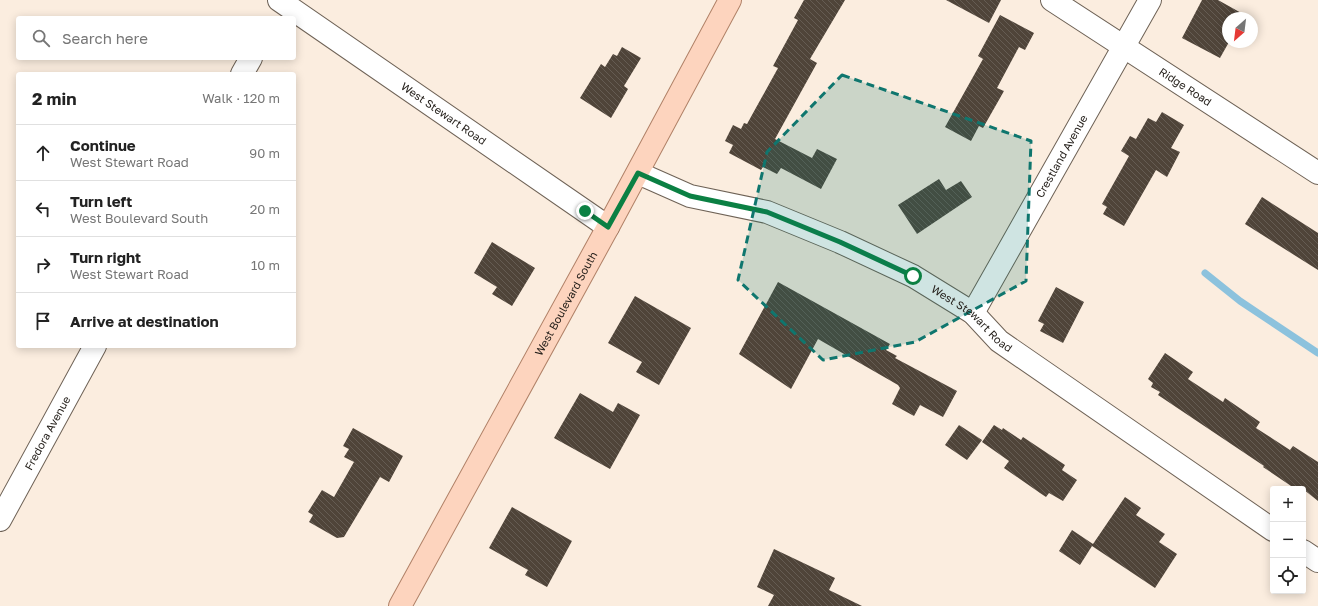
<!DOCTYPE html>
<meta charset="utf-8">
<style>
body{margin:0;font-family:"Golos Text",sans-serif;background:#f2f2f2;color:#222}
.controls{position:absolute;right:12px;bottom:12px;display:grid;overflow:hidden;border-radius:4px;box-shadow:0 2px 10px #0003}
.controls button{width:36px;height:36px;display:grid;place-items:center;padding:0;border:0;border-bottom:1px solid #e0e0e0;background:#fff;color:#222;font:20px sans-serif}
.compass{position:absolute;left:1222px;top:12px;width:36px;height:36px;border-radius:50%;background:#fff;box-shadow:0 2px 10px #0003;rotate:208deg}
.stop{position:absolute;width:12px;height:12px;margin:-9px;border:3px solid #0b8043;border-radius:50%;background:#fff}
.stop.end{background:#0b8043;border-color:#fff;box-shadow:0 1px 4px #0008}
.list{margin:0;padding:0;list-style:none}
h2{display:flex;justify-content:space-between;align-items:center;height:52px;margin:0;padding:0 16px;font-size:17px}
h2 small{font-size:13px;font-weight:400;color:#767676}
.list li{display:grid;grid-template-columns:26px 1fr auto;gap:12px;align-items:center;box-sizing:border-box;height:56px;padding:0 16px;border-top:1px solid #e0e0e0}
.list b{display:block;font-size:15px;white-space:nowrap}
.list p{margin:0;font-size:13px;white-space:nowrap;color:#767676}
.list em{font-size:13px;font-style:normal;color:#767676}
.icon{flex:none;width:22px;height:22px;fill:none;stroke:currentColor;stroke-width:2;stroke-linecap:round;stroke-linejoin:round}
.map{position:relative;flex:none;width:1318px;height:606px;overflow:hidden}
.search{position:absolute;background:#fff;box-shadow:0 2px 10px #0003;left:16px;top:16px;width:280px;height:44px;display:flex;align-items:center;gap:10px;box-sizing:border-box;padding:0 14px;border-radius:4px;color:#767676;font-size:15px}
.panel{position:absolute;background:#fff;box-shadow:0 2px 10px #0003;left:16px;top:72px;width:280px;height:276px;border-radius:4px}
.map>svg:first-child{display:block}
.lines{fill:none;stroke-linecap:round;stroke-linejoin:round}
.stream{stroke:#8cc2dd;stroke-width:7}
.building{fill:url(#building-back-hatch)}
.minor-casing{stroke:#6e6256;stroke-width:24}
.major-casing{stroke:#b08167;stroke-width:24}
.minor{stroke:#fff;stroke-width:22}
.major{stroke:#fdd4be;stroke-width:22}
.route{stroke:#0b8043;stroke-width:5}
.marked{fill:#0f766e;fill-opacity:0.2;stroke:#0f766e;stroke-width:3;stroke-dasharray:8 5;stroke-linejoin:round}
.labels{text-anchor:middle;stroke-width:4;stroke-linejoin:round;paint-order:stroke}
.street-label{font-size:11px;fill:#221d18;stroke:#fffcf9}
</style>
<div class="map">
<svg width="1318" height="606" viewBox="0 0 1318 606">
<defs>
<pattern id="building-back-hatch" width="6" height="6" patternUnits="userSpaceOnUse"><rect width="6" height="6" fill="#4f4439"/><path d="M-1 5l2 2M0 0l6 6M5-1l2 2" fill="none" stroke="#655c53"/></pattern>
</defs>
<rect width="100%" height="100%" fill="#fbeddf"/>
<g class="lines">
<polyline class="stream" points="1205,273 1240,301 1318,353"/>
</g>
<g class="building">
<polygon points="804,0 845,0 810,59 817,63 775,139 812,158 817,149 837,159 821,189 781,168 777,174 763,167 761,170 729,153 733,145 725,141 733,125 741,129 744,123 747,124 778,68 773,66 798,20 794,18"/>
<polygon points="946,0 1001,0 989,23"/>
<polygon points="1202,0 1218,0 1243,14 1241,18 1228,18 1229,42 1220,58 1182,38"/>
<polygon points="1000,15 1034,33 1025,50 1019,47 997,88 1004,91 983,128 979,126 971,141 945,127 983,59 978,56"/>
<polygon points="622,47 641,58 624,86 628,89 611,118 580,98 601,64 605,67 613,54 617,56"/>
<polygon points="1162,112 1184,125 1171,148 1180,152 1167,177 1156,170 1124,226 1103,214 1107,207 1102,204 1129,156 1121,151 1130,136 1136,139 1148,118 1156,122"/>
<polygon points="939,179 946,190 961,181 972,197 917,234 898,205"/>
<polygon points="1262,197 1318,233 1318,270 1245,224"/>
<polygon points="492,242 535,268 512,306 492,294 497,287 474,273"/>
<polygon points="778,282 890,344 886,350 897,356 895,358 957,391 943,417 920,405 914,416 892,404 900,388 898,385 818,339 791,389 739,354"/>
<polygon points="1056,287 1084,302 1063,343 1040,331 1044,324 1038,321"/>
<polygon points="635,296 691,328 659,385 636,372 642,362 608,343"/>
<polygon points="1165,353 1193,372 1188,379 1223,402 1225,398 1260,422 1256,428 1290,450 1293,446 1318,462 1318,501 1303,489 1296,486 1294,488 1263,467 1264,466 1158,395 1160,392 1151,387 1153,383 1148,379"/>
<polygon points="580,393 613,412 618,403 640,415 610,469 554,438"/>
<polygon points="959,425 982,440 967,460 945,445"/>
<polygon points="994,425 1002,430 1003,428 1021,440 1023,437 1065,465 1062,470 1077,480 1063,501 1049,493 1046,497 1040,493 1004,468 1009,461 982,442"/>
<polygon points="353,428 403,456 389,482 380,477 344,537 337,538 309,522 313,515 308,512 322,490 334,497 354,462 344,457 349,449 343,446"/>
<polygon points="1125,497 1141,508 1136,515 1165,534 1159,542 1177,554 1155,588 1092,546 1080,565 1059,551 1072,530 1093,544"/>
<polygon points="512,507 572,541 547,587 525,575 528,570 489,548"/>
<polygon points="774,549 835,578 829,590 862,606 768,606 774,595 757,587"/>
</g>
<g class="lines">
<g class="minor-casing">
<g id="minor">
<path id="s1" d="M 279,0 L 608,227"/>
<path id="s2" d="M 1052,0 L 1318,173"/>
<polyline points="242,74 251,58"/>
<path id="s3" d="M 638,173 L 690,196 L 767,212 L 840,242 L 913,276 L 973,313 L 999,341 L 1273,530"/>
<path id="s4" d="M 973,313 L 1150,0"/>
<path id="s5" d="M 0,520 L 95,346"/>
<polyline points="1303,551 1318,561"/>
</g>
</g>
<g class="major-casing">
<g id="major">
<path id="s6" d="M 400,606 L 608,227 L 730,0"/>
</g>
</g>
<use href="#minor" class="minor"/>
<use href="#major" class="major"/>
</g>
<g class="lines">
<polyline class="route" points="585,211 608,227 638,173 690,196 767,212 840,242 913,276"/>
</g>
<path class="marked" d="M 842,75 L 1031,141 L 1026,281 L 915,342 L 823,360 L 738,280 L 767,152 Z"/>
<g class="labels">
<g class="street-label">
<text dy="4" stroke="none"><textPath href="#s2" startOffset="159">Ridge Road</textPath></text>
<text dy="4" stroke="none"><textPath href="#s1" startOffset="200">West Stewart Road</textPath></text>
<text dy="4" stroke="none"><textPath href="#s4" startOffset="180">Crestland Avenue</textPath></text>
<text dy="4" stroke="none"><textPath href="#s6" startOffset="345">West Boulevard South</textPath></text>
<text dy="4" stroke="none"><textPath href="#s3" startOffset="368">West Stewart Road</textPath></text>
<text dy="4" stroke="none"><textPath href="#s5" startOffset="99">Fredora Avenue</textPath></text>
</g>
</g>
</svg>
<div class="controls">
<button>+</button>
<button>−</button>
<button><svg class="icon" aria-label="locate" viewBox="0 0 24 24"><circle cx="12" cy="12" r="6"/><path d="M12 2v4M12 18v4M2 12h4M18 12h4"/></svg></button>
</div>
<svg class="compass" viewBox="-18 -18 36 36"><path d="M0-13l5 13h-10z" fill="#e53935"/><path d="M0 13l5-13h-10z" fill="#767676"/></svg>
<div class="stop" style="left:913px;top:276px"></div>
<div class="stop end" style="left:585px;top:211px"></div>
<div class="search"><svg class="icon" aria-label="search" viewBox="0 0 24 24"><circle cx="10" cy="10" r="6"/><path d="M15 15l6 6"/></svg>Search here</div>
<section class="panel">
<h2>2 min<small>Walk · 120 m</small></h2>
<ul class="list">
<li><svg class="icon" aria-label="ahead" viewBox="0 0 24 24"><path d="M12 20V5M6 11l6-6 6 6"/></svg><div><b>Continue</b><p>West Stewart Road</p></div><em>90 m</em></li>
<li><svg class="icon" aria-label="left" viewBox="0 0 24 24"><path d="M17 20v-9H6M10 6l-5 5 5 5"/></svg><div><b>Turn left</b><p>West Boulevard South</p></div><em>20 m</em></li>
<li><svg class="icon" aria-label="right" viewBox="0 0 24 24"><path d="M7 20v-9h11M14 6l5 5-5 5"/></svg><div><b>Turn right</b><p>West Stewart Road</p></div><em>10 m</em></li>
<li><svg class="icon" aria-label="arrive" viewBox="0 0 24 24"><path d="M6 21V4h12l-3 4 3 4H6"/></svg><div><b>Arrive at destination</b></div></li>
</ul>
</section>
</div>
